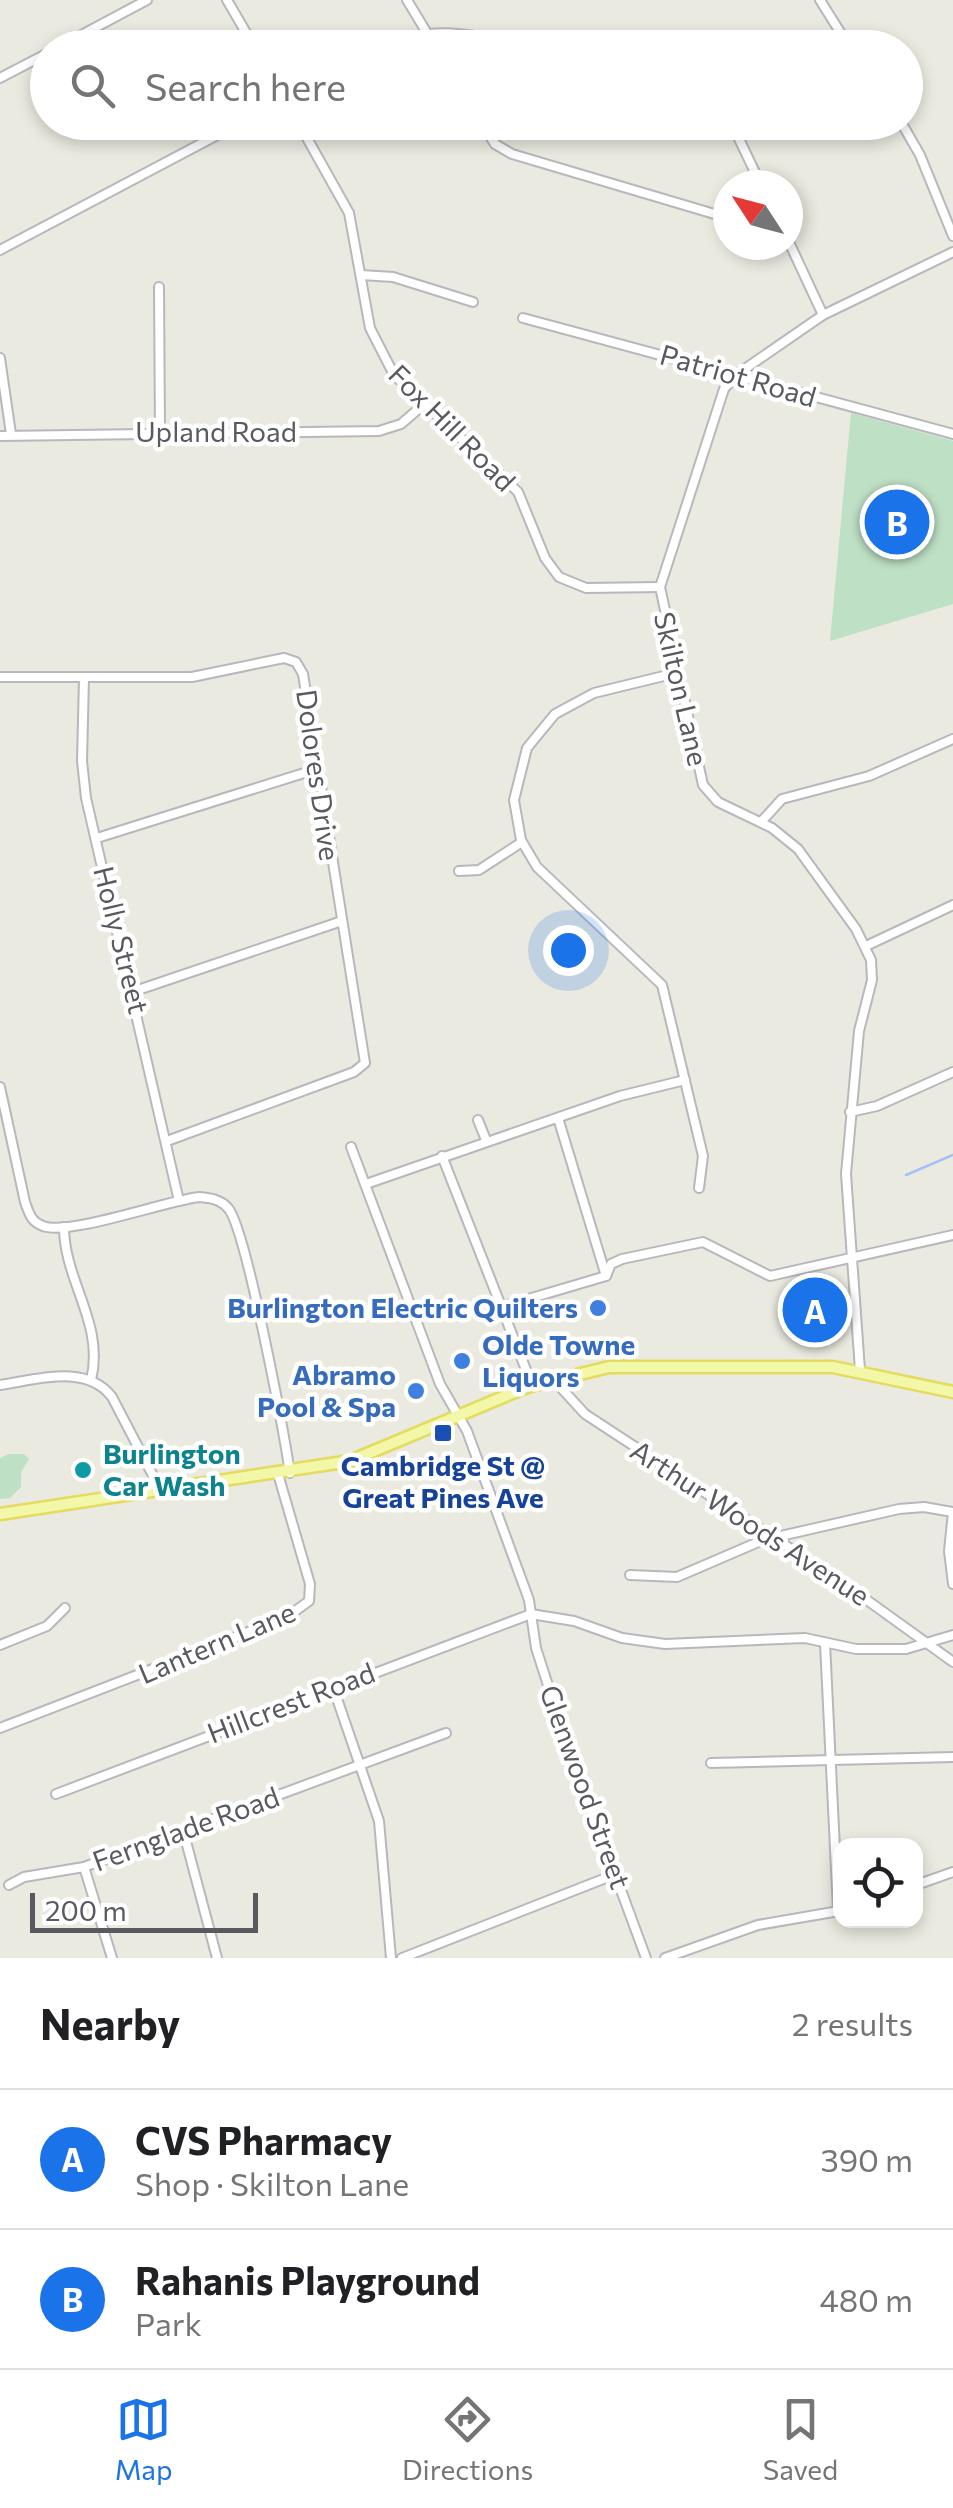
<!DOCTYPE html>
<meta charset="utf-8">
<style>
body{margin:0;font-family:Commissioner,sans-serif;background:#f2f2f2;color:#202124}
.controls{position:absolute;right:30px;bottom:30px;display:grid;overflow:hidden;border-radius:20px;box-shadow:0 5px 15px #0003}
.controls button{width:90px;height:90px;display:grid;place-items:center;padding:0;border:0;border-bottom:2px solid #e0e0e0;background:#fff;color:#202124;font:50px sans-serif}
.compass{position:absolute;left:713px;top:170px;width:90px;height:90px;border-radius:50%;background:#fff;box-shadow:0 5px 15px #0003;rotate:306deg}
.scale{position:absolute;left:30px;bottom:25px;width:228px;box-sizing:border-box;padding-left:10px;border:5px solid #585a5f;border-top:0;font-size:28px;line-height:35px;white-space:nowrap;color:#585a5f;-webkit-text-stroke:8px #fff;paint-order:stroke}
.you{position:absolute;left:568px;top:950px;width:35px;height:35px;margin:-25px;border:8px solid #fff;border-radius:50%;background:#1a73e8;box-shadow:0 0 0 15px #1a73e833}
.badge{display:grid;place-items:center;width:65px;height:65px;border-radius:50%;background:#1a73e8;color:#fff;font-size:32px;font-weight:700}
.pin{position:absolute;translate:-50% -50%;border:5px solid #fff;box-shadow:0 2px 10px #0006}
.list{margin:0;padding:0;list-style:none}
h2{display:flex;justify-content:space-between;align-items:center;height:130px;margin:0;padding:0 40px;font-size:42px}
h2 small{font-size:32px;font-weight:400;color:#757577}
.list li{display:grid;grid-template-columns:65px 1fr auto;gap:30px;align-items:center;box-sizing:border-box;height:140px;padding:0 40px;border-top:2px solid #e0e0e0}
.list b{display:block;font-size:38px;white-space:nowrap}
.list p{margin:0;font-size:32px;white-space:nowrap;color:#757577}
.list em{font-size:32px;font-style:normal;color:#757577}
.icon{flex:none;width:55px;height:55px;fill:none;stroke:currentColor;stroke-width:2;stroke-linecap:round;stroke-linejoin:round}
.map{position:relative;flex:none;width:953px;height:1958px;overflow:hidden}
.search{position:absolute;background:#fff;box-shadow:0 5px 15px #0003;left:30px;right:30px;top:30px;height:110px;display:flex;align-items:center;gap:25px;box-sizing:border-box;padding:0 35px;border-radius:55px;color:#757577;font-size:38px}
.sheet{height:410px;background:#fff}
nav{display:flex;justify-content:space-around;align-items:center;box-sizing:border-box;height:140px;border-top:2px solid #e0e0e0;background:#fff;font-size:28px;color:#757577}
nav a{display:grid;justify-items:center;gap:5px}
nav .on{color:#1a73e8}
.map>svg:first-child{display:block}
.green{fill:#bee0c5}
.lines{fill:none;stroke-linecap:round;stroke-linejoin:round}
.stream{stroke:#a3c0f7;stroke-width:2.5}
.minor-casing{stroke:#b7b8bd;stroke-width:12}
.major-casing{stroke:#e4db5f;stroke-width:15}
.minor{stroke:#fff;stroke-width:8}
.major{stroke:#f3f7a8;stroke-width:10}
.shop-dot{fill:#3f7fe0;stroke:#fff;stroke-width:4}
.transit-dot{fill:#1a4fb4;stroke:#fff;stroke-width:4}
.culture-dot{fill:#0f9aa8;stroke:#fff;stroke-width:4}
.labels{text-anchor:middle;stroke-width:9;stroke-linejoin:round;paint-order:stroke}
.street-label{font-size:28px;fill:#585a5f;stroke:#fff}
.shop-label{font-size:28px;font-weight:bold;fill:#366cbe;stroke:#fff;text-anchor:end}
.culture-label{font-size:28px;font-weight:bold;fill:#0d838f;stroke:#fff;text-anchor:start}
.transit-label{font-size:28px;font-weight:bold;fill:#164399;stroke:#fff}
</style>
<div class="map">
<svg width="953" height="1958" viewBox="0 0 953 1958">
<rect width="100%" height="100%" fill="#eaeae0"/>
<g class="green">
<polygon points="851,413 953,441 953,604 830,641"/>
<polygon points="9,1454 24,1454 29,1459 21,1472 21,1487 10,1498 0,1499 0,1458"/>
</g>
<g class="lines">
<polyline class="stream" points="906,1175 953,1155"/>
<g class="minor-casing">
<g id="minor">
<polyline points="227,0 255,48"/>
<polyline points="407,0 436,48"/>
<polyline points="820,0 850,48"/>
<polyline points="57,48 147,0"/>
<path d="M 384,48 C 432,21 480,37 531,48"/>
<polyline points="0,78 48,53"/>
<polyline points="298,122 349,213 370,328 394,375 518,492 545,558 559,577 586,588 660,587"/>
<polyline points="481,122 495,144 512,154 728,218"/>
<polyline points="731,122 761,185"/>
<polyline points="901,122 920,155 953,236"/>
<polyline points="788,240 823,315"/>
<polyline points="0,250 242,122"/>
<polyline points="361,275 393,277 473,302"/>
<polyline points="159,287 160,432"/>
<polyline points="523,318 953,434"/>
<polyline points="0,358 11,434"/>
<polyline points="0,436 379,431 401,424 423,405"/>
<polyline points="676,673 594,693 555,714 527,748 514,800 521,840 537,867 662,985 703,1156 699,1188"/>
<polyline points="0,677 192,677 284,658 296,662 303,674 365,1063 354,1072 167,1141"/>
<polyline points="84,678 82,761 86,798 179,1201"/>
<polyline points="761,822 782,799 869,776 953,739"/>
<polyline points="97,838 317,769"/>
<polyline points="459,871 479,870 522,842"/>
<polyline points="866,946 953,905"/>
<polyline points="132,992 339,922"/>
<path d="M 0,1087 L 25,1202 C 29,1213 31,1222 43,1226 C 69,1236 165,1201 199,1197 C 210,1198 220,1199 228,1208 C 246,1228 284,1434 290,1473"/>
<polyline points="850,1112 877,1106 953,1072"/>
<polyline points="558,1118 606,1276"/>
<polyline points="478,1120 486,1140"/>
<polyline points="351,1147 440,1384 467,1431 529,1600 536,1648 566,1741 646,1958"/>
<polyline points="442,1156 532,1385"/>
<polyline points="366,1184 620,1096 685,1080"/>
<path d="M 64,1227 C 64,1281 105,1324 91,1380"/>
<polyline points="501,1307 606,1276 611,1264 622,1259 703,1242 770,1276 953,1235"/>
<polyline points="860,1370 846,1174 859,1031 872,980 871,960 856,929 798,849 772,828 718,802 703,785 660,587 724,389 736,375 823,315 953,252"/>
<polyline points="552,1378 585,1414 846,1585 953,1662"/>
<path d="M 0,1385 C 36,1380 86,1363 112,1397 L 161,1491"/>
<polyline points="630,1575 677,1577 763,1540 899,1509 924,1507 953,1512 949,1551 953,1584"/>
<polyline points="825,1643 838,1911"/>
<polyline points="0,1645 47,1626 65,1608"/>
<polyline points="333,1687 379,1821 391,1958"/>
<polyline points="0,1728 287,1617 309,1601 310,1584 278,1474"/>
<polyline points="711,1763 953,1757"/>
<polyline points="56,1794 531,1614 574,1621 622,1638 665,1644 805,1638 856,1649 906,1649 953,1635"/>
<polyline points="183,1830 217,1958"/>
<polyline points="84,1867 112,1958"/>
<polyline points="9,1885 24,1877 84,1867 446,1733"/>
<polyline points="916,1885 953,1872"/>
<polyline points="402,1958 616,1874"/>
<polyline points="665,1958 758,1925 839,1911"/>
</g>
</g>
<g class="major-casing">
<polyline id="major" points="0,1514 350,1461 527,1387 609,1367 833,1367 953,1392"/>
</g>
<use href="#minor" class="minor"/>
<use href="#major" class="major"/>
</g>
<g class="shop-dot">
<circle cx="598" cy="1308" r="10"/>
<circle cx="462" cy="1361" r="10"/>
<circle cx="416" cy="1391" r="10"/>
</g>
<rect class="transit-dot" x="433" y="1423" width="20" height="20" rx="5"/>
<circle class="culture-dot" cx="83" cy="1470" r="10"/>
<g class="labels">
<g class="street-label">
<text transform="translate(738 376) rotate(16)" y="10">Patriot Road</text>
<text transform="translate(452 428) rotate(45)" y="10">Fox Hill Road</text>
<text x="216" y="442">Upland Road</text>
<text transform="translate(681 689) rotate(77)" y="10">Skilton Lane</text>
<text transform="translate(318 775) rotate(82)" y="10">Dolores Drive</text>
<text transform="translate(121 940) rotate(76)" y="10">Holly Street</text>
<text transform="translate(750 1523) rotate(33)" y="10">Arthur Woods Avenue</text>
<text transform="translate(217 1643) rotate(-23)" y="10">Lantern Lane</text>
<text transform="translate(291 1703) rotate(-21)" y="10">Hillcrest Road</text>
<text transform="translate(585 1787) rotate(70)" y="10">Glenwood Street</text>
<text transform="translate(186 1829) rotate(-20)" y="10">Fernglade Road</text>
</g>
<g class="shop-label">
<text x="578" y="1318">Burlington Electric Quilters</text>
<text x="482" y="1355" text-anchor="start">Olde Towne<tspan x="482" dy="32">Liquors</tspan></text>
<text x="396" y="1385">Abramo<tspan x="396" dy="32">Pool &amp; Spa</tspan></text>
</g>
<g class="culture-label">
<text x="103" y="1464">Burlington<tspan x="103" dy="32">Car Wash</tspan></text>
</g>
<g class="transit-label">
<text x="443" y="1476">Cambridge St @<tspan x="443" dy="32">Great Pines Ave</tspan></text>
</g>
</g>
</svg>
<div class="controls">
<button><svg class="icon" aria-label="locate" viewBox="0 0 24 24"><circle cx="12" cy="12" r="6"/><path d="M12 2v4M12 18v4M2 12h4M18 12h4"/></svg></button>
</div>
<svg class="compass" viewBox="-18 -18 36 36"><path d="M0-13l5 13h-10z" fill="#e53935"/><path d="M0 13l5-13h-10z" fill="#757577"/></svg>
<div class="scale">200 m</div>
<div class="you"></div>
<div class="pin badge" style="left:815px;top:1310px">A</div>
<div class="pin badge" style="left:897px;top:522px">B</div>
<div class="search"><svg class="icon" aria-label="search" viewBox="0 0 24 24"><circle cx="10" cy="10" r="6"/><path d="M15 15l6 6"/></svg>Search here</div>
</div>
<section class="sheet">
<h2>Nearby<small>2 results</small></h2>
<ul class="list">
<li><span class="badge">A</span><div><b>CVS Pharmacy</b><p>Shop · Skilton Lane</p></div><em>390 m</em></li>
<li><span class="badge">B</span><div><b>Rahanis Playground</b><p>Park</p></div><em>480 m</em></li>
</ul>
</section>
<nav>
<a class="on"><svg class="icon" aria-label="map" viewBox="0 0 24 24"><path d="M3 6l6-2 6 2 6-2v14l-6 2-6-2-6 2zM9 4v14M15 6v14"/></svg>Map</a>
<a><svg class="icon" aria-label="directions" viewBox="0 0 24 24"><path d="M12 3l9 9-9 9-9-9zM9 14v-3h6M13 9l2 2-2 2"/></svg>Directions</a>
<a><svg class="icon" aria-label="saved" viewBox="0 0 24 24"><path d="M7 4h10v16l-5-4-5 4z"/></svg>Saved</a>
</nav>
